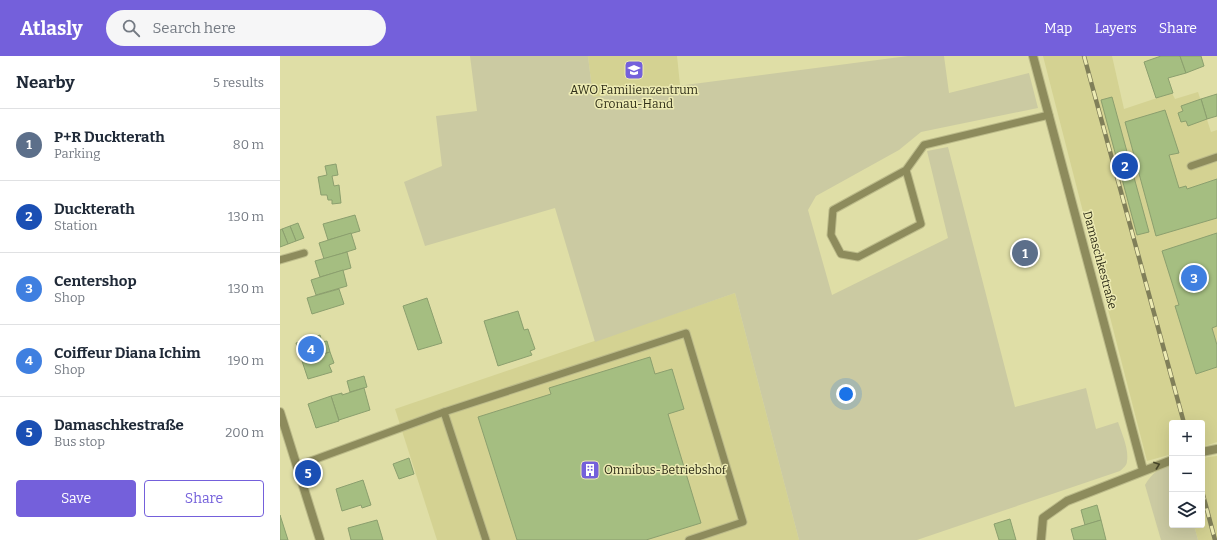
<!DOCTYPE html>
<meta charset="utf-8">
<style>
body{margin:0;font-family:Bitter,serif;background:#f6f6f7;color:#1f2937}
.controls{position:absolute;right:12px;bottom:12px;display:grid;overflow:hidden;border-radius:4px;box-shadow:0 4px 16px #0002}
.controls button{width:36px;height:36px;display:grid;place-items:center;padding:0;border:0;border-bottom:1px solid #e0e1e3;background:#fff;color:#1f2937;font:20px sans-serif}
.you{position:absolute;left:566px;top:338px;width:14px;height:14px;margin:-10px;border:3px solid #fff;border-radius:50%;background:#1a73e8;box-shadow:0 0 0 6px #1a73e833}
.badge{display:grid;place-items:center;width:26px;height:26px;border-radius:50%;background:#7460db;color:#fff;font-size:13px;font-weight:700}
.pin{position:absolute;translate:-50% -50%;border:2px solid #fff;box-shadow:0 1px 4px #0006}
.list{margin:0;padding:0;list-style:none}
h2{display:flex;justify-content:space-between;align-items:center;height:52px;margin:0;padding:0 16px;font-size:17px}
h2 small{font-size:13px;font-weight:400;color:#747a83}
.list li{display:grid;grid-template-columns:26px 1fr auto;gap:12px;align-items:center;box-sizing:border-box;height:72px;padding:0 16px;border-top:1px solid #e0e1e3}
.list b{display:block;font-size:15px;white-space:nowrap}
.list p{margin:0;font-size:13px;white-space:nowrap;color:#747a83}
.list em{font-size:13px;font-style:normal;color:#747a83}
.actions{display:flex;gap:8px;padding:12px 16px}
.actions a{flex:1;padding:9px 0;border:1px solid #7460db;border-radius:4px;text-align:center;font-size:14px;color:#7460db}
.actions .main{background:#7460db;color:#fff}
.icon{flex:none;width:22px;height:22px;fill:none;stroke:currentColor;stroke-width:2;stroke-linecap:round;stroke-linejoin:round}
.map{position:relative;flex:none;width:937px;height:484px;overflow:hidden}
header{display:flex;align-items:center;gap:24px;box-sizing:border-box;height:56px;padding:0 20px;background:#7460db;color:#fff}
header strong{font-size:19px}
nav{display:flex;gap:22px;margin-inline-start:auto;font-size:14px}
.search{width:280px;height:36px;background:#f6f6f7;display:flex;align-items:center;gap:10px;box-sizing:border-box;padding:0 14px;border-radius:22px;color:#747a83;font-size:15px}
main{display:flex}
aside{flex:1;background:#fff}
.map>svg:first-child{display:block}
.built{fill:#d4d292}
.green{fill:#cbcaa2}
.building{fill:#a5be81;stroke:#8b9f6e}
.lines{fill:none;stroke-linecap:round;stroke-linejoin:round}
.service-casing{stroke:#bcbb8a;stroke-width:9}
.minor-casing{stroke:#bcbb8a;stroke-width:10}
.tertiary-casing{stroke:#bcbb8a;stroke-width:10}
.service{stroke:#8d8b5c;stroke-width:7}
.minor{stroke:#8d8b5c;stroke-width:8}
.tertiary{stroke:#8d8b5c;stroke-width:8}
.rail-casing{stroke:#807f59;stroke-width:4.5}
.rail{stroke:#edebb3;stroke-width:3;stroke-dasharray:9;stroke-linecap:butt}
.oneway{stroke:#464529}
.labels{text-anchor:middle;stroke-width:3;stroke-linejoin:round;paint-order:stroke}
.poi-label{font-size:12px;fill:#2f2e18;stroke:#edebb3}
.street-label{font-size:12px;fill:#2f2e18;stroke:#edebb3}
</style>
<header>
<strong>Atlasly</strong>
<div class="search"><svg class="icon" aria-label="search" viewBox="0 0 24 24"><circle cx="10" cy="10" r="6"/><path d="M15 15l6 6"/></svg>Search here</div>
<nav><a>Map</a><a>Layers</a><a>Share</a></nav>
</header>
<main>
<aside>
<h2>Nearby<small>5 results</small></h2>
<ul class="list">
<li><span class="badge" style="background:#5c6f8a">1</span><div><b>P+R Duckterath</b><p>Parking</p></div><em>80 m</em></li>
<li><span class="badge" style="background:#1a4fb4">2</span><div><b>Duckterath</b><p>Station</p></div><em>130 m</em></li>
<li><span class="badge" style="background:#3f7fe0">3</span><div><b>Centershop</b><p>Shop</p></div><em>130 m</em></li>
<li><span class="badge" style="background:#3f7fe0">4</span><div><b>Coiffeur Diana Ichim</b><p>Shop</p></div><em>190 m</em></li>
<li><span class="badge" style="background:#1a4fb4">5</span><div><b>Damaschkestraße</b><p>Bus stop</p></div><em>200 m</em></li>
</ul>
<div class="actions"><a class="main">Save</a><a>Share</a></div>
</aside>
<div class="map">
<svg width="937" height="484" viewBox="0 0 937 484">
<rect width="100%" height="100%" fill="#dfdea6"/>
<g class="built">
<polygon points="308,0 397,0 400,29 313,41"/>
<polygon points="763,0 832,0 844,53 892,37 895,43 918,36 931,76 937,74 937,386 922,391 922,367 892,367 892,398 867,405"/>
<polygon points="455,237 519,484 157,484 115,353"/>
<polygon points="937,400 937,484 918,484 914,469 922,469 922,402"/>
</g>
<g class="green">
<path d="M 190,0 L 308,0 L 313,41 L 628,0 L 664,0 L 669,37 L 749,17 L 758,52 L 641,76 L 619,94 L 536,140 L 528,154 L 552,239 L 668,182 L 647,95 L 668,91 L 735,351 L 806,332 L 816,373 L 838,366 C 842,378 849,393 847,405 C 847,410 843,412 840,415 L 637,484 L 519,484 L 455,237 L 315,286 L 275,152 L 145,190 L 124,126 L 162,110 L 156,60 L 197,55 Z"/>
<path d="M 892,409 L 892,469 L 914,469 L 918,484 L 881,484 L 865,429 C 873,416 878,413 892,409 Z"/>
</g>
<g class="building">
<polygon points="881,0 900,0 906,17 888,22 893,37 876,42 864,6"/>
<polygon points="900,0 921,0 924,10 906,17"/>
<polygon points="937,38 937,60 927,63 921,43"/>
<polygon points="832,41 869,176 857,179 821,44"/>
<polygon points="921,43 927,63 908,70 906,65 901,66 898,57 903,55 901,50"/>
<polygon points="885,54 899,97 889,99 899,132 906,130 907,133 937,123 937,162 876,180 845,66"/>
<polygon points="56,108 58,119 52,120 54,130 59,129 61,147 52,148 52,144 48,144 47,139 41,139 38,121 47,119 45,110"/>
<polygon points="75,159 80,175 48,184 43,168"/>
<polygon points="18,167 24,182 16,185 10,170"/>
<polygon points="10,170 16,185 8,188 2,173"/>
<polygon points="2,173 8,188 0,191 0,174"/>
<polygon points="71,177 76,193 44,203 39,187"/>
<polygon points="937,177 937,270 932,272 937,289 937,311 916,318 895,250 899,249 882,195"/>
<polygon points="67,196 71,212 40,221 35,205"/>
<polygon points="63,214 67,230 36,239 31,224"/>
<polygon points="59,233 64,248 32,258 27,242"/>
<polygon points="147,242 162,287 138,294 123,250"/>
<polygon points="238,255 244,274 248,273 255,293 250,295 252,299 218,310 204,265"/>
<polygon points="40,279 42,286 47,285 50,296 22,305 16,287"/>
<polygon points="50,296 54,307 49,309 52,316 28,323 22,305"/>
<polygon points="370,301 375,318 392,313 404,353 388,358 421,467 366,484 237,484 198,361 271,338 269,332"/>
<polygon points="84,320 87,331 70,336 67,325"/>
<polygon points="84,332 90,354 59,364 51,340 62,337 62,339"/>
<polygon points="51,340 59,365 36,372 28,348"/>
<polygon points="129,402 134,418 119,423 113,408"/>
<polygon points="83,424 91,449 82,452 81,449 62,455 56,433"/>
<polygon points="817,449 821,464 805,469 801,454"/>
<polygon points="0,459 8,484 0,484"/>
<polygon points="730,463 736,484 719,484 714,468"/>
<polygon points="97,464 103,484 71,484 68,472"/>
<polygon points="821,464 826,484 794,484 791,473"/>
</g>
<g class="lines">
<g class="service-casing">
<g id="service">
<polyline points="911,110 937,101"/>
<polyline points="626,114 641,168 578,201 561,198 551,179 553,154 626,114 644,89 769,59"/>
<polyline points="0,204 24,197"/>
<polyline points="164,356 206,484"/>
<polyline points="17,410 164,356 406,277 463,466 409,484"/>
</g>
</g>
<g class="minor-casing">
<g id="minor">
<polyline points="753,0 863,414"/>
<polyline points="922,396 937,393"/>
<polyline points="761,484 763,462 787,445 892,404"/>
</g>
</g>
<g class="tertiary-casing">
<polyline id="tertiary" points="0,356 40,484"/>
</g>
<use href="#service" class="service"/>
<use href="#minor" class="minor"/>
<use href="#tertiary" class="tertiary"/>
<g class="rail-casing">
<g id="rail">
<polyline points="804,0 904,367"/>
<polyline points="922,435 935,484"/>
</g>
</g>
<use href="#rail" class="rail"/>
</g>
<defs><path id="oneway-chevron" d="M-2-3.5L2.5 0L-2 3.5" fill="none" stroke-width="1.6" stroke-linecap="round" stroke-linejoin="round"/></defs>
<use class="oneway" href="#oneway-chevron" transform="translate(877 409) rotate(-20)"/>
<defs>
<g id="school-square" transform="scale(1)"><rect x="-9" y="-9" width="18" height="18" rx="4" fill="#7460db" stroke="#edebb3"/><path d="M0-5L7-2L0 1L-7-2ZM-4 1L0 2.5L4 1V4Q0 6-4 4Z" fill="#fff"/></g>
<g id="building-square" transform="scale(1)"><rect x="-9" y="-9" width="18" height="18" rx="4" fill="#7460db" stroke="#edebb3"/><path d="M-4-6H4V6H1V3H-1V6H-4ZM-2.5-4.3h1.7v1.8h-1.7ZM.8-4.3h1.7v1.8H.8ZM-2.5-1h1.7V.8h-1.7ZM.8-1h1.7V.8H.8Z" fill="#fff"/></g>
</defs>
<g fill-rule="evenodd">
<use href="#school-square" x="354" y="14"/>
<use href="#building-square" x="310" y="414"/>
</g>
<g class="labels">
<g class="poi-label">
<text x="354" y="38">AWO Familienzentrum<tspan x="354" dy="14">Gronau-Hand</tspan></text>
<text x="324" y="418" text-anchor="start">Omnibus-Betriebshof</text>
</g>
<g class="street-label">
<text transform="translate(820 204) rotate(75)" y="4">Damaschkestraße</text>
</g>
</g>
</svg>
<div class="controls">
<button>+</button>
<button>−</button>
<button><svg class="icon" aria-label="layers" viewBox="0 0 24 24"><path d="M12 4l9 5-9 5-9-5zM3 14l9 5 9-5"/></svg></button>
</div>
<div class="you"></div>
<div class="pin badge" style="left:745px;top:197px;background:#5c6f8a">1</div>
<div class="pin badge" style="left:845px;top:110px;background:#1a4fb4">2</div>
<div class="pin badge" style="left:914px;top:222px;background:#3f7fe0">3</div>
<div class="pin badge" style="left:31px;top:293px;background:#3f7fe0">4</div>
<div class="pin badge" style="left:28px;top:417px;background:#1a4fb4">5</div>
</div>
</main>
